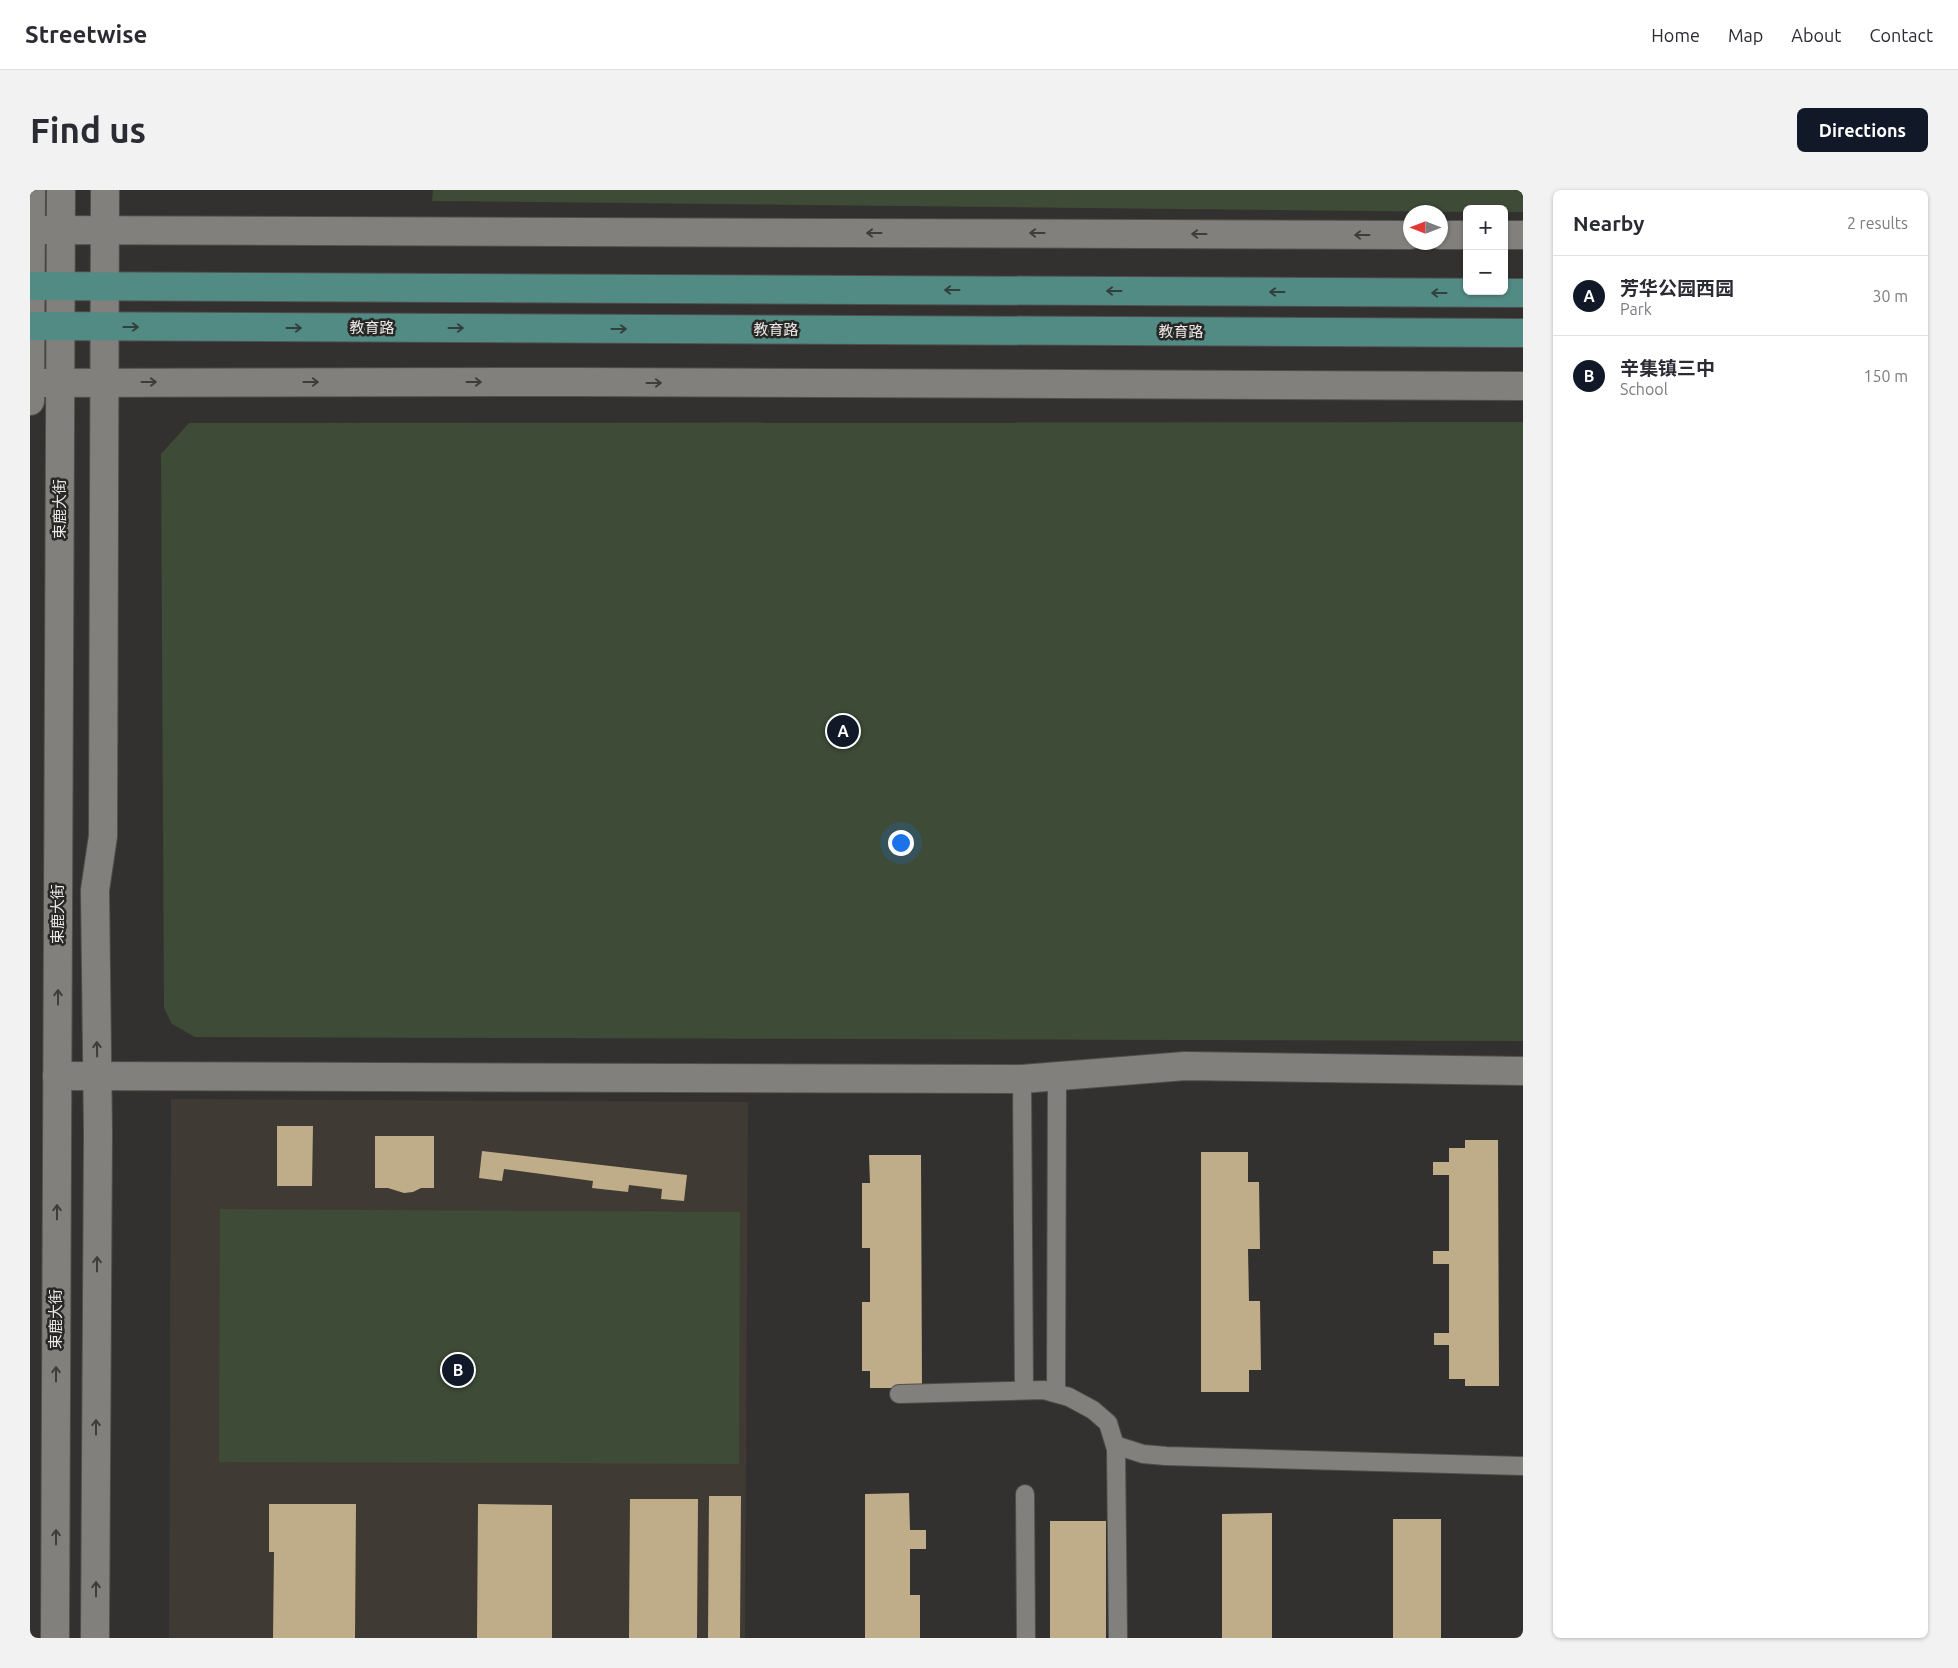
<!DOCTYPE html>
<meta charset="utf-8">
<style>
body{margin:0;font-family:Ubuntu,"Noto Sans SC",sans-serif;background:#f2f2f3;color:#2b2b33}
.controls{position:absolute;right:15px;top:15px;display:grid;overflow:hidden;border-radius:8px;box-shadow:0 1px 4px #0004}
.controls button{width:45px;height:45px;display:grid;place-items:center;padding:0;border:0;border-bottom:1px solid #e1e1e2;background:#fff;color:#2b2b33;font:25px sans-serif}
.compass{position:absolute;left:1373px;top:15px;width:45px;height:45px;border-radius:50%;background:#fff;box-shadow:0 1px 4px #0004;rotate:270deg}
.you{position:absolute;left:870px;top:652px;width:18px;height:18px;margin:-12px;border:4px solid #fff;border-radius:50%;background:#1a73e8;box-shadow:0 0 0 8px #1a73e833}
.badge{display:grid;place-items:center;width:32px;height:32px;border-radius:50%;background:#111827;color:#fff;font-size:16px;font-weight:700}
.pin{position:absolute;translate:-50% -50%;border:2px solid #fff;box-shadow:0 1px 5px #0006}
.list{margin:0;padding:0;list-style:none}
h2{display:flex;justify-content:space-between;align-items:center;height:65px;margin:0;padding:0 20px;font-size:21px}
h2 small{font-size:16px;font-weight:400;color:#7c7c81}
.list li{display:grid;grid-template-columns:32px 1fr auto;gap:15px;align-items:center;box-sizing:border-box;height:80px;padding:0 20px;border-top:1px solid #e1e1e2}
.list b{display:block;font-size:19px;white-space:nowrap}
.list p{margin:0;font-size:16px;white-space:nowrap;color:#7c7c81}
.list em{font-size:16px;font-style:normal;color:#7c7c81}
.map{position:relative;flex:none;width:1493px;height:1448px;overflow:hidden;border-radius:8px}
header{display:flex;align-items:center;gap:30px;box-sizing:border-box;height:70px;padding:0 25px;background:#fff;border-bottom:1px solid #e1e1e2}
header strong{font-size:24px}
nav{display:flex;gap:28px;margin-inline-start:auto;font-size:18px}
.intro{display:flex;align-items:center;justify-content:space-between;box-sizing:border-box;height:120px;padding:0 30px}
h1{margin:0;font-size:35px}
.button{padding:12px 22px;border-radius:8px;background:#111827;color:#fff;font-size:18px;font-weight:700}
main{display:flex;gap:30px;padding:0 30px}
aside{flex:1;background:#fff;border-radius:8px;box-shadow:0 1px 4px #0004}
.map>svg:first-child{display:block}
.built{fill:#3f3a33}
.green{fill:#3e4b37}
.building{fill:#bfad8a}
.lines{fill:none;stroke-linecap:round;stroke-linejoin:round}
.lane-casing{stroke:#504f4d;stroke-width:20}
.street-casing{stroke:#504f4d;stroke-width:30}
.secondary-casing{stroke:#504f4d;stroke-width:30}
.primary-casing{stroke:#504f4d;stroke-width:30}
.lane{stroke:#81807d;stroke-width:18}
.street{stroke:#81807d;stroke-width:28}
.secondary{stroke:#81807d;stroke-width:28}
.primary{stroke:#528b84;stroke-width:28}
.oneway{stroke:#3e3d3b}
.oneway2{stroke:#32403d}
.labels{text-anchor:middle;stroke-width:5;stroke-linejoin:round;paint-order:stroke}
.street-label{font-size:15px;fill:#e9e8e7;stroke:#282725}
</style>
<header>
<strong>Streetwise</strong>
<nav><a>Home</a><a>Map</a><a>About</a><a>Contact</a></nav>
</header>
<div class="intro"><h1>Find us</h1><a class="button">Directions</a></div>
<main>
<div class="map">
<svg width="1493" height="1448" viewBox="0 0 1493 1448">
<rect width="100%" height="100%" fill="#32312f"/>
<polygon class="built" points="141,909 718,912 715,1448 139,1448"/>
<g class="green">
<polygon points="403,0 1493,0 1493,22 1474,22 1474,19 1437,19 1437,22 402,11"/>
<polygon points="1493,232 1493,851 165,847 142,834 134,818 131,264 159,233"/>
<polygon points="190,1019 710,1022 709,1274 189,1272"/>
</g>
<g class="building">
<polygon points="247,936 283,936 282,996 247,996"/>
<polygon points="345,946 404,946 404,998 391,998 383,1002 374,1003 358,998 345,998"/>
<polygon points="1435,950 1468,950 1469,1196 1435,1196 1435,1189 1419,1189 1419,1155 1404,1155 1404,1143 1419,1143 1419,1074 1403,1074 1403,1061 1419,1061 1419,985 1403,985 1403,972 1419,972 1419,958 1435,958"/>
<polygon points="452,961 657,985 654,1011 631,1009 632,999 599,995 598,1002 562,998 563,991 474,979 472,991 449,988"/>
<polygon points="1171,962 1218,962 1218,992 1229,992 1230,1059 1218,1059 1219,1111 1230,1111 1231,1180 1219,1180 1219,1202 1171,1202"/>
<polygon points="839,965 891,965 892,1198 840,1198 840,1181 832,1181 832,1112 840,1112 840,1058 832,1058 832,993 840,993"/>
<polygon points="879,1303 880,1340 896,1340 896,1359 880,1359 880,1405 890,1405 890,1448 835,1448 835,1304"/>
<polygon points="679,1306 711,1306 710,1448 678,1448"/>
<polygon points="600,1309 668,1309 667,1448 599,1448"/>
<polygon points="239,1314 326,1314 325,1448 243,1448 244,1362 239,1362"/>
<polygon points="448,1314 522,1315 522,1448 447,1448"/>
<polygon points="1242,1323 1242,1448 1192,1448 1192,1324"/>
<rect x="1363" y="1329" width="48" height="119"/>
<rect x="1020" y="1331" width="56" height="117"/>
</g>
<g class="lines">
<g class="lane-casing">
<g id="lane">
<polyline points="992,889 994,1200"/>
<polyline points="1026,1203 1027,886"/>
<polyline points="869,1204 1014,1200 1039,1207 1063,1220 1078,1233 1086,1259 1088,1448"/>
<polyline points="1085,1255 1113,1264 1136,1266 1493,1276"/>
<polyline points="995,1304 996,1448"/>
</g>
</g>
<g class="street-casing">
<g id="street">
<polyline points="0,40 1380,45"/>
<polyline points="1410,45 1437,45"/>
<polyline points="1474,45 1493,45"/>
<polyline points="0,193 545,192 1493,196"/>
<polyline points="27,886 992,889 1155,876 1493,881"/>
<polyline points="65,1448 68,943 65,700 73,646 75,0"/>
</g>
</g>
<g class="secondary-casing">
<g id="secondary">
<polyline points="0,211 1,0"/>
<polyline points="25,1448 31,0"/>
</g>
</g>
<g class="primary-casing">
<g id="primary">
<polyline points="0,96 1493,103"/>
<polyline points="0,136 1493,143"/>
</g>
</g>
<use href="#lane" class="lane"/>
<use href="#street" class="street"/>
<use href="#secondary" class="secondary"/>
<use href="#primary" class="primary"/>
</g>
<defs><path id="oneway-shaft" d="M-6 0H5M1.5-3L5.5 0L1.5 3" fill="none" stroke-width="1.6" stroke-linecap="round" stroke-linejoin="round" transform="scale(1.25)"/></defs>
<g class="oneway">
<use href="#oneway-shaft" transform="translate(844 43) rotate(-180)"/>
<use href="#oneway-shaft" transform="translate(1007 43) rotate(-180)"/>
<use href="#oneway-shaft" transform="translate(1169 44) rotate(-180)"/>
<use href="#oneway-shaft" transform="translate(1332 45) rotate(-180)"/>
<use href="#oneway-shaft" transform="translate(119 192)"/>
<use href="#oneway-shaft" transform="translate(281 192)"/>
<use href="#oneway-shaft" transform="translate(444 192)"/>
<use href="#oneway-shaft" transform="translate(624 193)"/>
<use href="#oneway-shaft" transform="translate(28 807) rotate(-90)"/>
<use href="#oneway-shaft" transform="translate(67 859) rotate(-91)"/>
<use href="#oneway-shaft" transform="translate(27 1022) rotate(-90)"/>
<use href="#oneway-shaft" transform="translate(67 1074) rotate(-90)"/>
<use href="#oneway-shaft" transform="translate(26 1184) rotate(-90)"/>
<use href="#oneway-shaft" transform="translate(66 1237) rotate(-90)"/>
<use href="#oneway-shaft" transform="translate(26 1347) rotate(-90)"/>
<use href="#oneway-shaft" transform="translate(66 1399) rotate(-90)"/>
</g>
<g class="oneway2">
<use href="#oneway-shaft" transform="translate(922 100) rotate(-180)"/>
<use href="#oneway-shaft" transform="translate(1084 101) rotate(-180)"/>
<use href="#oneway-shaft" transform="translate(1247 102) rotate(-180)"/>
<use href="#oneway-shaft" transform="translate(1409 103) rotate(-180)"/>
<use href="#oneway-shaft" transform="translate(101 137)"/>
<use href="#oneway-shaft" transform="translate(264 138)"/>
<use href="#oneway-shaft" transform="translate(426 138)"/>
<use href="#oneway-shaft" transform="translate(589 139)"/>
</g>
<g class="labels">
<g class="street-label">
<text x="342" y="143">教育路</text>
<text x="746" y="145">教育路</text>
<text x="1151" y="147">教育路</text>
<text transform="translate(30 319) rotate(-90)" y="5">束鹿大街</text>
<text transform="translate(28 724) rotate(-90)" y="5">束鹿大街</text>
<text transform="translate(26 1129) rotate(-90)" y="5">束鹿大街</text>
</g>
</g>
</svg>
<div class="controls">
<button>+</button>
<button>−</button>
</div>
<svg class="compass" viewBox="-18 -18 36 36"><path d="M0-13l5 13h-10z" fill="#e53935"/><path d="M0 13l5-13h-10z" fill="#7c7c81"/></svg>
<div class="you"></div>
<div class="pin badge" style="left:813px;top:541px">A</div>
<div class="pin badge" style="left:428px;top:1180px">B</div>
</div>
<aside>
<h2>Nearby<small>2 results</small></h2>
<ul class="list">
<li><span class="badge">A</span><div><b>芳华公园西园</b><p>Park</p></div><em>30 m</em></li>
<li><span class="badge">B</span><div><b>辛集镇三中</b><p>School</p></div><em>150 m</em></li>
</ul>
</aside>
</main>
